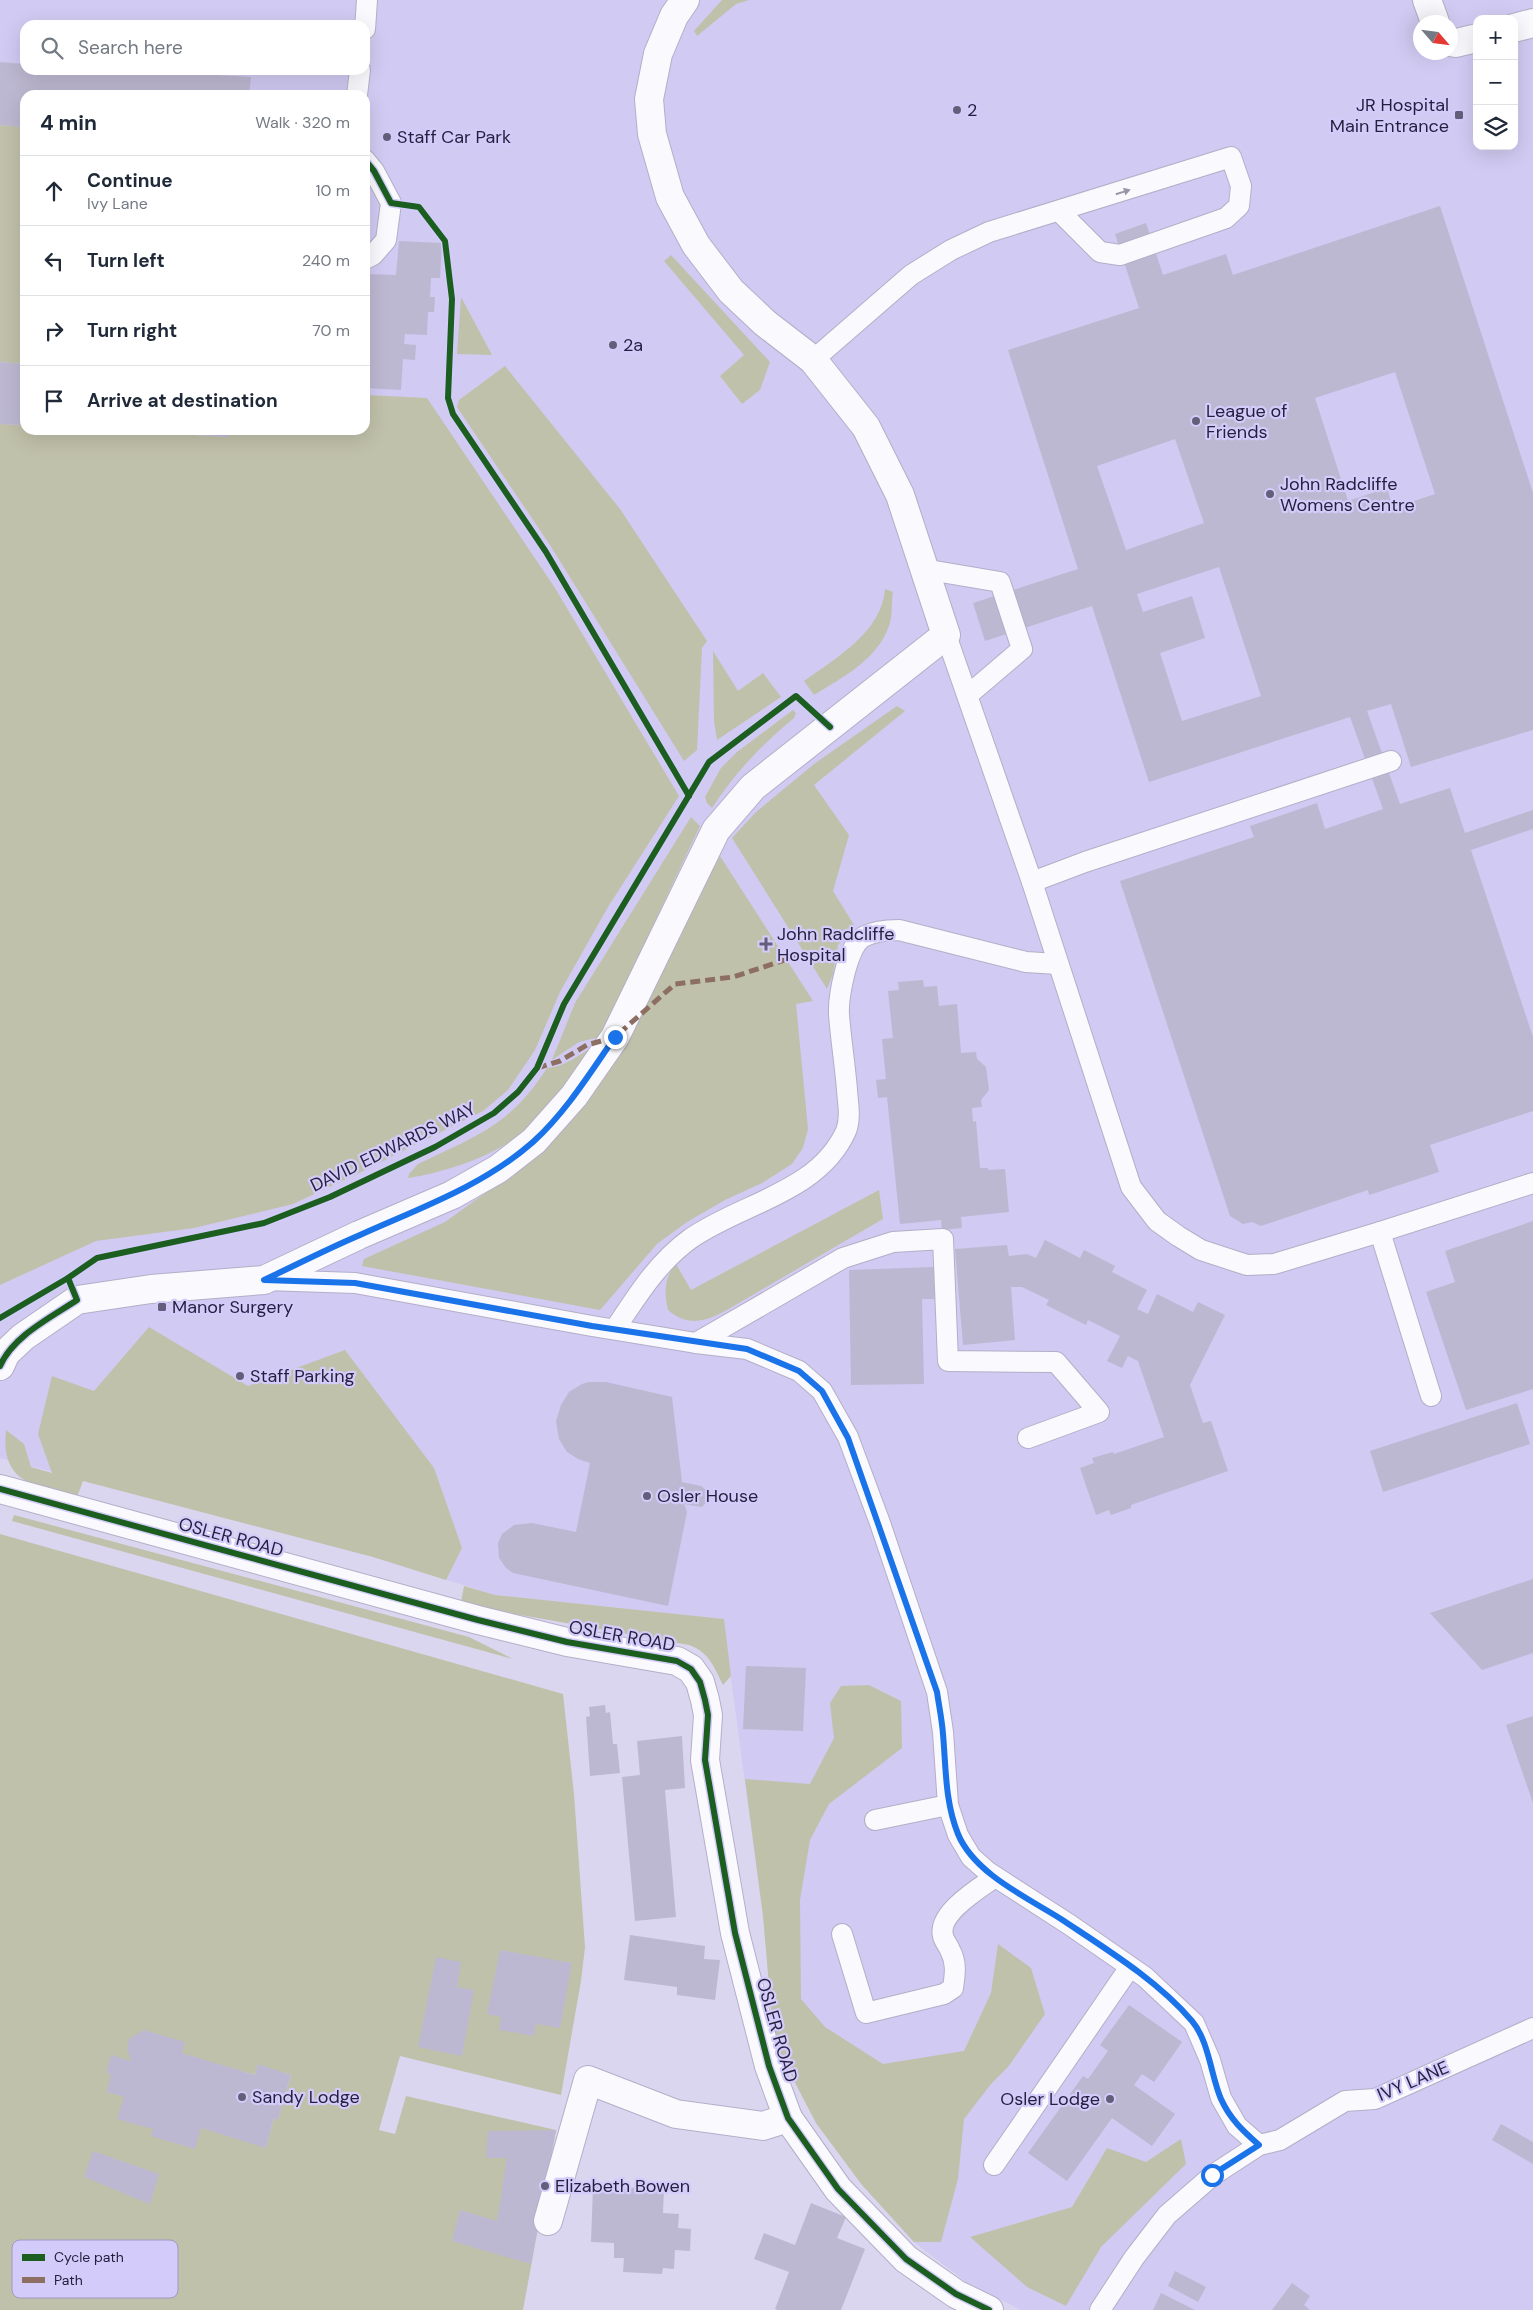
<!DOCTYPE html>
<meta charset="utf-8">
<style>
body{margin:0;font-family:"DM Sans",sans-serif;background:#f6f6f7;color:#1f2937}
.controls{position:absolute;right:15px;top:15px;display:grid;overflow:hidden;border-radius:10px;box-shadow:0 5px 20px #0002}
.controls button{width:45px;height:45px;display:grid;place-items:center;padding:0;border:0;border-bottom:1px solid #e0e1e3;background:#fff;color:#1f2937;font:25px sans-serif}
.compass{position:absolute;left:1413px;top:15px;width:45px;height:45px;border-radius:50%;background:#fff;box-shadow:0 5px 20px #0002;rotate:118deg}
.stop{position:absolute;width:15px;height:15px;margin:-11px;border:4px solid #1a73e8;border-radius:50%;background:#fff}
.stop.end{background:#1a73e8;border-color:#fff;box-shadow:0 1px 5px #0008}
.list{margin:0;padding:0;list-style:none}
h2{display:flex;justify-content:space-between;align-items:center;height:65px;margin:0;padding:0 20px;font-size:21px}
h2 small{font-size:16px;font-weight:400;color:#747a83}
.list li{display:grid;grid-template-columns:32px 1fr auto;gap:15px;align-items:center;box-sizing:border-box;height:70px;padding:0 20px;border-top:1px solid #e0e1e3}
.list b{display:block;font-size:19px;white-space:nowrap}
.list p{margin:0;font-size:16px;white-space:nowrap;color:#747a83}
.list em{font-size:16px;font-style:normal;color:#747a83}
.icon{flex:none;width:28px;height:28px;fill:none;stroke:currentColor;stroke-width:2;stroke-linecap:round;stroke-linejoin:round}
.map{position:relative;flex:none;width:1533px;height:2310px;overflow:hidden}
.search{position:absolute;background:#fff;box-shadow:0 5px 20px #0002;left:20px;top:20px;width:350px;height:55px;display:flex;align-items:center;gap:12px;box-sizing:border-box;padding:0 18px;border-radius:15px;color:#747a83;font-size:19px}
.panel{position:absolute;background:#fff;box-shadow:0 5px 20px #0002;left:20px;top:90px;width:350px;height:345px;border-radius:15px}
.map>svg:first-child{display:block}
.built{fill:#d1caf2;fill-rule:evenodd}
.green{fill:#c0c1aa;fill-rule:evenodd}
.building{fill:#bdb8d1;fill-rule:evenodd}
.lines{fill:none;stroke-linecap:round;stroke-linejoin:round}
.lane-casing{stroke:#b4aec8;stroke-width:22}
.street-casing{stroke:#b4aec8;stroke-width:30}
.lane{stroke:#faf9fd;stroke-width:20}
.street{stroke:#faf9fd;stroke-width:28}
.quiet{stroke:#8d6e63;stroke-width:5;stroke-dasharray:10 5;stroke-linecap:butt}
.cycleway-casing{stroke:#d3ccfb;stroke-width:9}
.cycleway{stroke:#1b5e20;stroke-width:6}
.oneway{fill:#9a96a6}
.route{stroke:#1a73e8;stroke-width:6}
.poi-dot{fill:#655e7b;stroke:#d3ccfb;stroke-width:2}
.labels{text-anchor:middle;stroke-width:4.5;stroke-linejoin:round;paint-order:stroke}
.poi-label{font-size:18px;fill:#251e3c;stroke:#d3ccfb;text-anchor:start}
.street-label{font-size:18px;fill:#251e3c;stroke:#d3ccfb}
.key{fill:#d3ccfb;stroke:#9f98c2;stroke-width:1}
.key-label{font-size:14px;fill:#251e3c}
</style>
<div class="map">
<svg width="1533" height="2310" viewBox="0 0 1533 2310">
<rect width="100%" height="100%" fill="#dbd6f0"/>
<path class="built" d="M 0,0 L 1533,0 L 1533,2310 L 1021,2310 L 966,2282 L 914,2242 L 862,2185 L 816,2123 L 774,2042 L 763,1916 L 723,1619 L 495,1595 L 373,1557 L 0,1458 ZM 1477,19 L 1514,19 L 1514,146 L 1477,146 ZM 1420,22 L 1450,22 L 1450,52 L 1420,52 ZM 25,25 L 365,25 L 365,70 L 25,70 ZM 25,95 L 365,95 L 365,430 L 25,430 Z"/>
<g class="green">
<polygon points="722,0 749,0 736,4 697,36 694,31"/>
<polygon points="0,125 25,127 25,364 0,362"/>
<polygon points="671,255 770,362 760,390 742,404 720,376 744,355 664,261"/>
<polygon points="461,297 492,355 457,354"/>
<polygon points="505,366 620,509 707,641 702,648 697,750 684,761 550,545 457,407 459,400"/>
<polygon points="365,395 427,398 555,588 679,796 608,907 560,992 535,1050 508,1090 483,1111 357,1174 293,1204 194,1228 96,1241 0,1285 0,424 25,425 25,430 106,430 229,437 229,430 365,430"/>
<path d="M 885,589 L 893,592 C 891,604 893,615 889,626 C 877,660 843,677 814,695 L 804,681 C 836,658 882,632 885,589 Z"/>
<polygon points="713,651 738,691 763,673 781,697 717,740 714,721"/>
<polygon points="897,706 905,711 814,785 849,835 833,891 854,925 838,945 833,974 827,989 732,838 756,812 814,764"/>
<path d="M 793,710 L 796,713 L 794,718 C 761,745 735,773 712,808 L 707,803 L 705,797 L 721,768 L 737,752 Z"/>
<polygon points="691,817 700,826 600,1037 579,1042 552,1060 575,1003"/>
<polygon points="720,856 813,1001 796,1004 808,1129 803,1148 792,1164 762,1183 725,1200 687,1222 657,1244 600,1310 362,1266 364,1259 445,1222 523,1166 567,1126 618,1057 647,1005 703,884"/>
<path d="M 593,1047 C 578,1069 548,1113 528,1129 C 494,1156 450,1171 408,1178 L 409,1174 L 418,1164 C 476,1136 511,1125 547,1068 C 565,1067 578,1055 593,1047 Z"/>
<path d="M 879,1190 L 883,1219 L 732,1307 C 710,1320 690,1329 668,1310 C 664,1293 664,1277 676,1264 L 691,1290 Z"/>
<path d="M 149,1327 L 248,1386 L 345,1350 L 434,1468 L 462,1548 L 446,1580 L 373,1557 L 83,1481 L 77,1497 C 37,1486 0,1485 6,1430 L 24,1444 L 31,1467 L 52,1473 L 38,1434 L 52,1376 L 94,1391 Z"/>
<polygon points="14,1515 469,1637 513,1659 12,1521"/>
<path d="M 0,1534 L 563,1694 L 574,1794 L 585,1947 L 581,1981 L 561,2095 L 400,2056 L 379,2130 L 395,2134 L 406,2096 L 556,2130 L 523,2310 L 0,2310 ZM 210,2062 L 255,2075 L 258,2065 L 291,2075 L 278,2119 L 274,2118 L 266,2147 L 192,2125 Z"/>
<path d="M 464,1586 L 495,1595 L 724,1619 L 731,1676 L 723,1685 C 714,1667 709,1652 689,1645 L 498,1611 L 461,1602 Z"/>
<polygon points="869,1685 901,1701 902,1748 829,1804 810,1840 800,1900 801,1999 825,2027 883,2064 964,2051 991,1993 998,1944 1031,1968 1045,2014 1008,2067 991,2084 964,2119 958,2179 941,2242 914,2242 862,2185 816,2123 774,2042 763,1916 745,1779 810,1784 834,1738 830,1703 841,1686"/>
<polygon points="1181,2139 1186,2164 1101,2247 1066,2306 1027,2287 970,2237 1072,2207 1107,2148 1146,2162"/>
</g>
<g class="building">
<polygon points="0,62 25,64 25,70 130,70 251,77 249,95 25,95 25,127 0,125"/>
<polygon points="365,178 370,178 369,217 365,217"/>
<path d="M 1440,206 L 1533,493 L 1533,730 L 1411,767 L 1391,704 L 1367,711 L 1400,804 L 1450,788 L 1465,833 L 1533,810 L 1533,829 L 1471,850 L 1533,1037 L 1533,1111 L 1430,1145 L 1439,1172 L 1369,1195 L 1368,1190 L 1261,1226 L 1252,1222 L 1243,1224 L 1230,1216 L 1120,881 L 1254,837 L 1250,826 L 1317,803 L 1325,829 L 1383,809 L 1350,717 L 1149,782 L 1092,606 L 985,641 L 973,603 L 1078,569 L 1008,350 L 1139,308 L 1115,234 L 1146,223 L 1163,275 L 1226,254 L 1233,275 ZM 1395,372 L 1435,494 L 1393,508 L 1387,488 L 1348,501 L 1315,398 ZM 1175,439 L 1204,523 L 1126,550 L 1097,466 ZM 1219,567 L 1261,696 L 1182,721 L 1160,653 L 1205,638 L 1192,596 L 1143,612 L 1137,594 Z"/>
<polygon points="399,241 442,243 440,278 431,278 430,297 435,297 434,312 428,312 427,335 405,334 404,344 416,345 415,360 403,359 401,390 365,388 365,274 396,275"/>
<polygon points="0,362 25,364 25,425 0,424"/>
<polygon points="132,430 229,430 229,437"/>
<polygon points="923,980 924,987 937,986 939,1006 957,1004 961,1053 976,1052 977,1059 986,1067 989,1090 981,1100 982,1107 972,1108 973,1122 976,1121 980,1168 988,1168 988,1170 1005,1169 1009,1212 961,1217 962,1228 942,1230 941,1220 900,1224 887,1097 878,1098 876,1080 886,1079 882,1039 893,1038 888,991 899,990 898,982"/>
<polygon points="1533,1221 1533,1389 1466,1410 1426,1292 1455,1282 1445,1251"/>
<polygon points="1045,1240 1080,1258 1084,1250 1115,1266 1112,1272 1147,1290 1137,1309 1148,1314 1157,1294 1193,1312 1198,1302 1225,1315 1190,1385 1203,1423 1211,1421 1228,1471 1131,1505 1131,1508 1111,1515 1109,1510 1096,1515 1080,1468 1094,1463 1092,1458 1113,1452 1114,1454 1164,1437 1138,1361 1128,1356 1122,1368 1107,1361 1120,1336 1088,1320 1086,1325 1046,1305 1049,1300 1022,1287 1011,1287 1015,1340 963,1345 955,1249 1007,1245 1009,1256 1027,1254 1036,1258"/>
<polygon points="934,1267 935,1299 922,1299 924,1384 851,1385 849,1270"/>
<polygon points="589,1382 606,1382 672,1397 682,1482 701,1486 710,1493 710,1498 702,1507 684,1504 687,1512 668,1606 513,1573 506,1568 499,1558 498,1543 502,1534 514,1525 532,1523 576,1532 590,1463 578,1459 567,1452 559,1439 556,1421 561,1405 569,1392 582,1384"/>
<polygon points="1517,1403 1530,1444 1383,1492 1370,1451"/>
<polygon points="1533,1579 1533,1653 1482,1670 1430,1613"/>
<polygon points="746,1666 806,1668 803,1731 743,1729"/>
<polygon points="605,1705 606,1713 610,1712 613,1744 617,1744 620,1773 590,1776 586,1717 590,1716 589,1707"/>
<polygon points="1533,1716 1533,1803 1506,1725"/>
<polygon points="682,1736 685,1788 665,1790 676,1917 635,1921 622,1777 640,1775 637,1741"/>
<polygon points="630,1935 705,1946 704,1959 720,1960 715,2000 677,1995 677,1987 624,1980"/>
<polygon points="500,1950 572,1963 560,2028 536,2024 534,2036 499,2030 501,2017 487,2014"/>
<polygon points="436,1957 461,1962 457,1987 474,1990 462,2056 418,2047"/>
<polygon points="1129,2005 1182,2042 1154,2082 1142,2074 1134,2085 1175,2114 1152,2146 1112,2118 1067,2181 1028,2153 1083,2076 1088,2079 1108,2051 1100,2045"/>
<polygon points="144,2030 185,2042 182,2053 255,2075 258,2064 291,2075 278,2120 274,2118 266,2148 201,2128 195,2149 151,2136 153,2129 117,2119 124,2097 107,2092 111,2074 106,2073 111,2055 131,2061 127,2049 129,2039"/>
<polygon points="1501,2124 1533,2142 1533,2164 1492,2140"/>
<polygon points="556,2130 531,2264 452,2241 460,2210 497,2221 507,2158 486,2158 488,2131"/>
<polygon points="93,2151 159,2174 150,2204 84,2177"/>
<polygon points="593,2186 664,2189 663,2213 679,2214 678,2228 691,2229 690,2251 675,2250 674,2269 663,2268 662,2274 623,2272 624,2258 614,2258 614,2243 591,2242"/>
<polygon points="811,2203 846,2217 837,2238 865,2249 841,2310 777,2310 775,2309 789,2272 754,2259 764,2233 795,2245"/>
<polygon points="1175,2271 1206,2287 1198,2302 1168,2286"/>
<polygon points="1292,2283 1310,2296 1304,2305 1310,2310 1272,2310"/>
<polygon points="1161,2293 1195,2310 1153,2310"/>
</g>
<g class="lines">
<g class="lane-casing">
<g id="lane">
<polyline points="365,29 367,0"/>
<polyline points="357,95 360,70"/>
<polyline points="365,160 374,171 391,203 386,240 373,255 365,259"/>
<polyline points="813,360 911,275 951,250 989,232 1231,157 1241,186 1239,206 1226,218 1120,255 1100,252 1059,211"/>
<polyline points="923,569 1000,582 1022,649 968,695"/>
<polyline points="946,635 1032,882 1131,1187 1157,1221 1178,1236 1201,1250 1247,1265 1274,1264 1380,1232 1533,1183"/>
<polyline points="1032,882 1085,862 1391,761"/>
<polyline points="1380,1232 1431,1396"/>
<polyline points="266,1280 355,1283 592,1326 696,1343 843,1258 893,1242 943,1239 948,1361 1056,1362 1099,1412 1028,1438"/>
<path d="M 615,1329 C 637,1296 657,1263 690,1239 C 741,1203 818,1193 846,1131 C 851,1118 848,1104 847,1090 C 845,1065 841,1040 839,1015 C 838,998 847,946 863,937 C 874,931 886,930 899,930 L 1026,962 L 1058,964"/>
<polyline points="696,1343 747,1349 799,1371 822,1391 848,1437 880,1523 937,1692 943,1732 948,1805 958,1835 971,1857 988,1872 1070,1925 1145,1977 1194,2023 1210,2060 1221,2098 1237,2126 1259,2145"/>
<polyline points="875,1820 948,1805"/>
<path d="M 842,1934 L 866,2013 L 944,1994 L 953,1988 C 955,1974 957,1963 950,1950 C 948,1945 944,1941 943,1936 C 937,1913 980,1888 995,1877"/>
<polyline points="994,2165 1130,1967"/>
<polyline points="1100,2310 1134,2258 1167,2215 1213,2175 1259,2145 1280,2140 1345,2101 1375,2099 1533,2028"/>
</g>
</g>
<g class="street-casing">
<g id="street">
<polyline points="1427,0 1435,22"/>
<polyline points="1514,28 1533,23"/>
<polyline points="1450,42 1456,43 1477,38"/>
<polyline points="0,1366 6,1353 23,1337 77,1300 151,1289 264,1280 359,1235 452,1195 498,1169 534,1141 574,1096 615,1037 716,830 753,787 946,635 900,495 866,427 813,360 765,323 731,291 696,245 670,197 652,134 649,99 658,54 674,16 685,0"/>
<polyline points="0,1489 478,1620 567,1642 677,1661 691,1669 700,1682 705,1700 708,1715 705,1760 735,1933 769,2066 788,2118 838,2189 906,2259 956,2294 989,2310"/>
<polyline points="548,2221 588,2080 676,2114 763,2126 788,2118"/>
</g>
</g>
<use href="#lane" class="lane"/>
<use href="#street" class="street"/>
<polyline class="quiet" points="537,1068 560,1061 587,1045 615,1037 675,984 733,977 800,955"/>
<g class="cycleway-casing">
<g id="cycleway">
<polyline points="365,160 374,171 391,203 419,207 445,241 452,299 448,398 453,414 546,552 689,796"/>
<polyline points="0,1318 68,1278 97,1258 264,1223 330,1197 435,1147 494,1113 518,1092 537,1068 564,1004 709,762 796,696 830,727"/>
<path d="M 0,1366 C 13,1336 50,1318 77,1300 L 68,1278"/>
<polyline points="0,1489 478,1620 567,1642 677,1661 691,1669 700,1682 705,1700 708,1715 705,1760 735,1933 769,2066 788,2118 838,2189 906,2259 956,2294 989,2310"/>
</g>
</g>
<use href="#cycleway" class="cycleway"/>
</g>
<defs><path id="oneway-solid" d="M-6-.8H1V-3.2L6.5 0L1 3.2V.8H-6Z" transform="scale(1.25)"/></defs>
<use class="oneway" href="#oneway-solid" transform="translate(1123 192) rotate(-17)"/>
<g class="lines">
<path class="route" d="M 615,1037 C 590,1073 566,1112 533,1142 C 483,1186 420,1208 360,1235 C 327,1249 296,1265 264,1280 L 355,1283 L 592,1326 L 747,1349 L 799,1371 L 822,1391 L 848,1438 L 937,1692 C 939,1706 942,1720 943,1734 C 946,1768 945,1802 958,1834 C 974,1873 1026,1897 1061,1919 C 1106,1949 1157,1980 1192,2021 C 1209,2041 1211,2076 1221,2099 C 1230,2119 1243,2131 1259,2145 L 1212,2175"/>
</g>
<g class="poi-dot">
<circle cx="957" cy="110" r="5"/>
<rect x="1454" y="110" width="10" height="10" rx="2.5"/>
<circle cx="387" cy="137" r="5"/>
<circle cx="613" cy="345" r="5"/>
<circle cx="1196" cy="421" r="5"/>
<circle cx="1270" cy="494" r="5"/>
<path d="M763.5 936.5h5v5h5v5h-5v5h-5v-5h-5v-5h5z"/>
<rect x="157" y="1302" width="10" height="10" rx="2.5"/>
<circle cx="240" cy="1376" r="5"/>
<circle cx="647" cy="1496" r="5"/>
<circle cx="242" cy="2097" r="5"/>
<circle cx="1110" cy="2099" r="5"/>
<circle cx="545" cy="2186" r="5"/>
</g>
<g class="labels">
<g class="poi-label">
<text x="1449" y="111" text-anchor="end">JR Hospital<tspan x="1449" dy="21">Main Entrance</tspan></text>
<text x="967" y="116">2</text>
<text x="397" y="143">Staff Car Park</text>
<text x="623" y="351">2a</text>
<text x="1206" y="417">League of<tspan x="1206" dy="21">Friends</tspan></text>
<text x="1280" y="490">John Radcliffe<tspan x="1280" dy="21">Womens Centre</tspan></text>
<text x="777" y="940">John Radcliffe<tspan x="777" dy="21">Hospital</tspan></text>
<text x="172" y="1313">Manor Surgery</text>
<text x="250" y="1382">Staff Parking</text>
<text x="657" y="1502">Osler House</text>
<text x="252" y="2103">Sandy Lodge</text>
<text x="1100" y="2105" text-anchor="end">Osler Lodge</text>
<text x="555" y="2192">Elizabeth Bowen</text>
</g>
<g class="street-label">
<text transform="translate(393 1147) rotate(-26)" y="6">DAVID EDWARDS WAY</text>
<text transform="translate(231 1537) rotate(15)" y="6">OSLER ROAD</text>
<text transform="translate(622 1636) rotate(10)" y="6">OSLER ROAD</text>
<text transform="translate(777 2030) rotate(74)" y="6">OSLER ROAD</text>
<text transform="translate(1413 2081) rotate(-23)" y="6">IVY LANE</text>
</g>
</g>
<rect x="12" y="2240" width="166" height="58" rx="8" class="key"/>
<rect x="22" y="2254" width="23" height="7" fill="#1b5e20"/>
<rect x="22" y="2277" width="23" height="6" fill="#8d6e63"/>
<g class="key-label">
<text x="54" y="2262">Cycle path</text>
<text x="54" y="2285">Path</text>
</g>
</svg>
<div class="controls">
<button>+</button>
<button>−</button>
<button><svg class="icon" aria-label="layers" viewBox="0 0 24 24"><path d="M12 4l9 5-9 5-9-5zM3 14l9 5 9-5"/></svg></button>
</div>
<svg class="compass" viewBox="-18 -18 36 36"><path d="M0-13l5 13h-10z" fill="#e53935"/><path d="M0 13l5-13h-10z" fill="#747a83"/></svg>
<div class="stop" style="left:1212px;top:2175px"></div>
<div class="stop end" style="left:615px;top:1037px"></div>
<div class="search"><svg class="icon" aria-label="search" viewBox="0 0 24 24"><circle cx="10" cy="10" r="6"/><path d="M15 15l6 6"/></svg>Search here</div>
<section class="panel">
<h2>4 min<small>Walk · 320 m</small></h2>
<ul class="list">
<li><svg class="icon" aria-label="ahead" viewBox="0 0 24 24"><path d="M12 20V5M6 11l6-6 6 6"/></svg><div><b>Continue</b><p>Ivy Lane</p></div><em>10 m</em></li>
<li><svg class="icon" aria-label="left" viewBox="0 0 24 24"><path d="M17 20v-9H6M10 6l-5 5 5 5"/></svg><div><b>Turn left</b></div><em>240 m</em></li>
<li><svg class="icon" aria-label="right" viewBox="0 0 24 24"><path d="M7 20v-9h11M14 6l5 5-5 5"/></svg><div><b>Turn right</b></div><em>70 m</em></li>
<li><svg class="icon" aria-label="arrive" viewBox="0 0 24 24"><path d="M6 21V4h12l-3 4 3 4H6"/></svg><div><b>Arrive at destination</b></div></li>
</ul>
</section>
</div>
